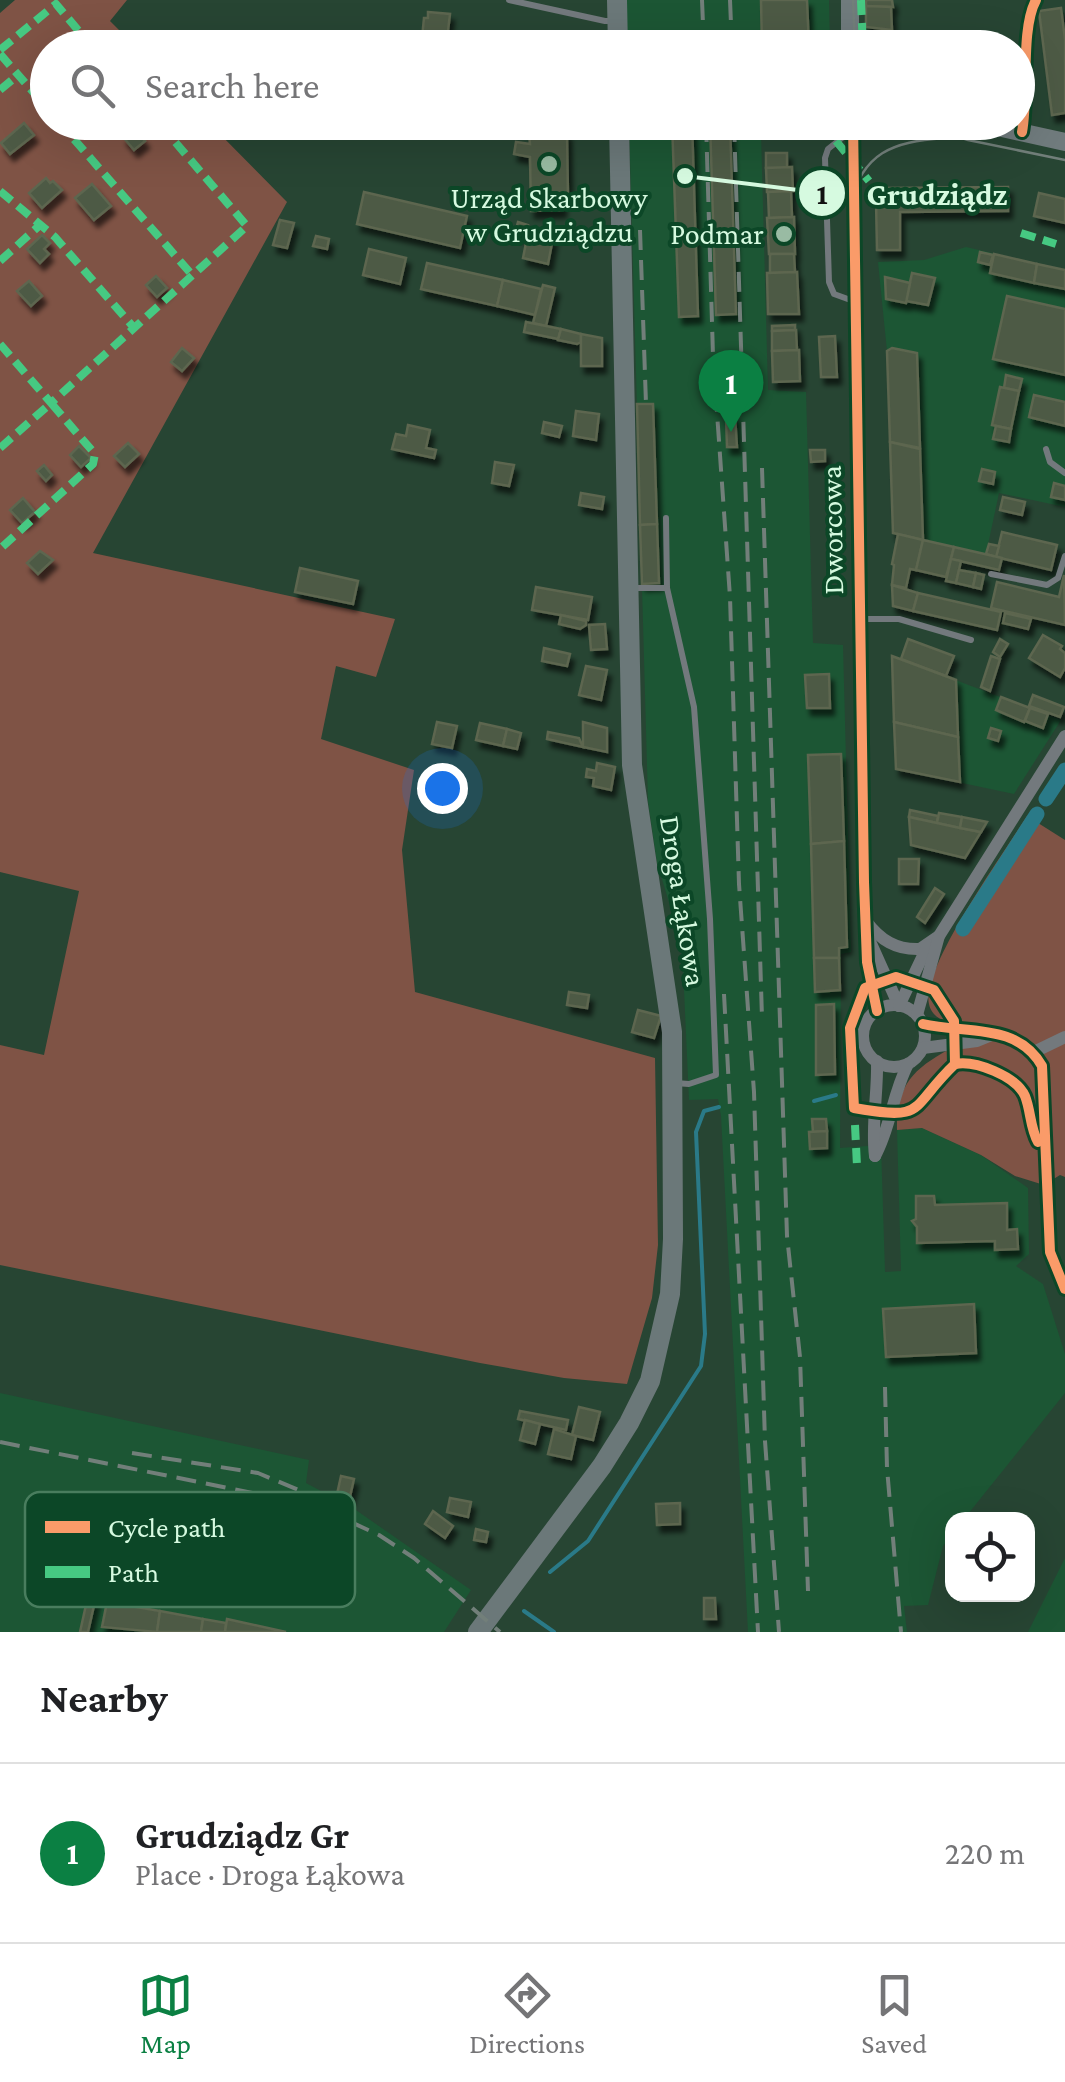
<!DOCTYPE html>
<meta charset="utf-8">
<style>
body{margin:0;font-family:"Crimson Pro",serif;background:#f2f2f2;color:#202124}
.controls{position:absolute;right:30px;bottom:30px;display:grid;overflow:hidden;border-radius:20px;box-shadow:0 10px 40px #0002}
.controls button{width:90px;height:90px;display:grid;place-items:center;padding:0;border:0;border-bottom:2px solid #e0e0e0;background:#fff;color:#202124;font:50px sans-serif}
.you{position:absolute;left:442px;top:788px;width:35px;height:35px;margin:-25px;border:8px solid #fff;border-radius:50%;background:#1a73e8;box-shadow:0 0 0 15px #1a73e833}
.badge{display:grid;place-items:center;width:65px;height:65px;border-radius:50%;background:#0b8043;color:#fff;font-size:32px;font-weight:700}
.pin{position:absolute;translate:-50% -82px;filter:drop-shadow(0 2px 5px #0008)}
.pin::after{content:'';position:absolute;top:52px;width:35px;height:30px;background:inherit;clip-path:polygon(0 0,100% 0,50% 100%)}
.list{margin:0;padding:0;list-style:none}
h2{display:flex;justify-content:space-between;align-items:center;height:130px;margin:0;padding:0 40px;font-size:42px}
h2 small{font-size:32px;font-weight:400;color:#757577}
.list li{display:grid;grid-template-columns:65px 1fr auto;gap:30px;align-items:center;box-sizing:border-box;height:180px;padding:0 40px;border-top:2px solid #e0e0e0}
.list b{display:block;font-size:38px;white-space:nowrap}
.list p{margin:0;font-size:32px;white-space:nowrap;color:#757577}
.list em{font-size:32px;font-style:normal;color:#757577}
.icon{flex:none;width:55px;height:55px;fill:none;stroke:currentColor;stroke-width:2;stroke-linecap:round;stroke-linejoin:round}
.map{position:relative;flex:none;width:1065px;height:1632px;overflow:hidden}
.search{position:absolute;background:#fff;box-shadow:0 10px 40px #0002;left:30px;right:30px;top:30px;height:110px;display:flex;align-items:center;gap:25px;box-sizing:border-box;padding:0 35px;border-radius:55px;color:#757577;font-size:38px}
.sheet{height:310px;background:#fff}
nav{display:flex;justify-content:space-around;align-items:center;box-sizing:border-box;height:140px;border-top:2px solid #e0e0e0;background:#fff;font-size:28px;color:#757577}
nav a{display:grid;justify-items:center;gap:5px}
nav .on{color:#0b8043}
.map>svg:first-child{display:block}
.built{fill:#1c5634}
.green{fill:#7f5345}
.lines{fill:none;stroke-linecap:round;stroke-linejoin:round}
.stream{stroke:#2a7a88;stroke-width:4}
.canal{stroke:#2a7a88;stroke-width:15}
.building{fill:#4d5a45;stroke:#5d664f;stroke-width:2.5;filter:url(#shadow)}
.lane{stroke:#73797d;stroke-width:6}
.street{stroke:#73797d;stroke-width:12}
.secondary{stroke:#707b7d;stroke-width:18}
.primary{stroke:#6b7879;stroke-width:20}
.tram{stroke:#727f7a;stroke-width:2.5}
.rail{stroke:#727f7a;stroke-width:4;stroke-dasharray:20 10;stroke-linecap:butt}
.quiet{stroke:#46c982;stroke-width:8;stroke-dasharray:15 8;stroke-linecap:butt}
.cycleway-casing{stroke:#0c4727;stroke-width:16}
.cycleway{stroke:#fa9b69;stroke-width:10}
.poi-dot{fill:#99bba3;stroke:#0c4727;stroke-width:4}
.labels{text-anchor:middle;stroke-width:8;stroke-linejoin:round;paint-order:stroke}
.poi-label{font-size:30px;fill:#d6fae0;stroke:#0c4727}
.street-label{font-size:30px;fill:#d6fae0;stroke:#0c4727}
.key{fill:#0c4727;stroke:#497d5e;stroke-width:2.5}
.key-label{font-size:28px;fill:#d6fae0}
.leader{fill:none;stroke:#d6fae0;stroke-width:4}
.callout-dot{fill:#d6fae0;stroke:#0c4727;stroke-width:4}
.mark-label{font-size:30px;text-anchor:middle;font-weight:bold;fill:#111}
.callout-label{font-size:32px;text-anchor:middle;font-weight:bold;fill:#d6fae0;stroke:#0c4727;stroke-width:8;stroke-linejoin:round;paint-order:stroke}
</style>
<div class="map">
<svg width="1065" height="1632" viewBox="0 0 1065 1632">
<defs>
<filter id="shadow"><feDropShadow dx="4" dy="7" stdDeviation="2.5" flood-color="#0009"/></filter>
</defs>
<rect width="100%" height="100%" fill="#274533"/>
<g class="built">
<polygon points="625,0 829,0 830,47 627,47"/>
<polygon points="629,123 833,123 830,130 761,133 768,390 806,392 813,643 843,645 851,952 841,954 840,1148 881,1145 885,1272 901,1271 897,1130 922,1128 981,1155 1028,1188 1029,1254 1016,1266 1043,1284 1065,1354 1065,1393 964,1519 952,1520 952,1535 943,1546 928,1605 904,1606 907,1632 748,1632 721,1116 718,1099 689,1100 682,945 657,863 648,801"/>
<polygon points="966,247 1065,270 1065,507 999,493 986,554 893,533 887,351 878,262 924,260"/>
<polygon points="892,656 1061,720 1014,794 896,769"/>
<polygon points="0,1393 309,1460 306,1483 353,1508 471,1590 444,1632 0,1632"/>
<polygon points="1065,1558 1065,1632 1028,1632"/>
</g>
<g class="green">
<polygon points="15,0 127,0 110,21 136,47 48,48 48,122 209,123 287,202 93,553 395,619 376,677 336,666 321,739 414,770 402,850 415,992 655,1058 658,1245 652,1298 627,1384 564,1378 480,1363 0,1265 0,1045 44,1055 79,891 0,872 0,13"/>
<path d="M 1027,816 L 1065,840 L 1065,1177 L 1060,1175 L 1044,1185 L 1015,1176 L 981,1155 L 922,1128 L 897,1130 C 896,1087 912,1069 950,1049 L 951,1025 C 941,1020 931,1015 929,1004 C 920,969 1006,850 1027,816 Z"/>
</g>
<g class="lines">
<g class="stream">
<polyline points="814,1101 836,1095"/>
<polyline points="550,1572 588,1541 701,1366 705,1334 696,1132 704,1111 719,1107"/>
<polyline points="524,1611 554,1632"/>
</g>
<g class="canal">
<polyline points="1046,799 1065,770"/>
<polyline points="963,929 1037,814"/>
</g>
</g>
<g class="building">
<polygon points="761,0 807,0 809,48 762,48"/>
<polygon points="866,0 892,0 893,7 866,6"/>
<polygon points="866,6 891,7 892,30 866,27"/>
<polygon points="1061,8 1065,39 1065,113 1052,115 1039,11"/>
<polygon points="428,12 450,14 446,48 421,48 424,18 428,18"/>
<rect x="809" y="41" width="28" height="7"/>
<polygon points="672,122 692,122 698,316 679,317"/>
<polygon points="710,122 730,122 736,314 716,315"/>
<polygon points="24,123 34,135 10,154 1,143"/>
<polygon points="134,128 145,141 134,150 123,137"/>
<polygon points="567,133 568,198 562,198 562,210 531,211 530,157 514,154 516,142 530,144 529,134"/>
<rect x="766" y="153" width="21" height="15"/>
<polygon points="792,167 793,191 767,192 766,168"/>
<polygon points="46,178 50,183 53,181 62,190 42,208 29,193"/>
<polygon points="92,184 111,206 94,220 75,198"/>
<polygon points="1008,187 1008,211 900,212 900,250 877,250 876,200 882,200 882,188"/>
<polygon points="791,191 792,217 769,218 768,192"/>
<polygon points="364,192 467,216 460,248 357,224"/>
<polygon points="1039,193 1065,199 1065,223 1034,216"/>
<polygon points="794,217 795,254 769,254 767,218"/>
<polygon points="280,220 294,223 287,248 273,245"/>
<polygon points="518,222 528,225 526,235 515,233"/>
<polygon points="528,233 553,238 548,264 523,258"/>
<polygon points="42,235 50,243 44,249 49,254 40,263 27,249"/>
<polygon points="316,236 329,239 327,249 313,246"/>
<polygon points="369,249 406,258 400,284 363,275"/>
<polygon points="980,252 993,255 990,265 978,262"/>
<polygon points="770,254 794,254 795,272 770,273"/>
<polygon points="994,254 1037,264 1034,283 990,273"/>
<polygon points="427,263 503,280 497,306 421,289"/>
<polygon points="1037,264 1065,270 1065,289 1034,283"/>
<polygon points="797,272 799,314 768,314 767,273"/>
<polygon points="912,273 935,278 928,305 906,301"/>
<polygon points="156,276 167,288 157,297 146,285"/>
<polygon points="885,277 910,283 906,303 886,299"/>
<polygon points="503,280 541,289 535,315 497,306"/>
<polygon points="29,281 42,296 31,306 17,291"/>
<polygon points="543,285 555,288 546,326 533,323"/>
<polygon points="1007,296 1065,309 1065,375 993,359"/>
<polygon points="526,322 561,329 558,339 524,332"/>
<polygon points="795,325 795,330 772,331 772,326"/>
<polygon points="561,329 581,334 581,342 577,344 558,340"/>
<polygon points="796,330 797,350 772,351 772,331"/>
<polygon points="581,334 602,338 602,366 581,366"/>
<polygon points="835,336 837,377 821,377 819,337"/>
<polygon points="182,348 194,358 182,371 171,362"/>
<polygon points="892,348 917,353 920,448 890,442 887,351"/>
<polygon points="799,350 800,381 773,382 772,351"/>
<polygon points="1006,375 1022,379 1019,391 1004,388"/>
<polygon points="1000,387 1019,391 1011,429 992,425"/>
<polygon points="1034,395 1065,402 1065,426 1029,417"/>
<polygon points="637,404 653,404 657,524 640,525"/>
<polygon points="576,411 599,414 596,440 573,436"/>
<polygon points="735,416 737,447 727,447 726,417"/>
<polygon points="544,422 562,426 559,437 542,433"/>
<polygon points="408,425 430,430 426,448 436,450 434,458 392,449 396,434 406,436"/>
<polygon points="996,426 1011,429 1009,442 993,439"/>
<polygon points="890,442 920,449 923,540 893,533"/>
<polygon points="128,443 139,454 125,467 114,456"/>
<polygon points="79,446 91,458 81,467 70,455"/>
<polygon points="810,450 825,450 825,461 811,462"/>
<polygon points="495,462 514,465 509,486 492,483"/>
<polygon points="44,465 52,475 46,481 37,471"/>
<polygon points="982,469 995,472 993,484 979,481"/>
<polygon points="1054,483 1065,486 1065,500 1051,497"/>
<polygon points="581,493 604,497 602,509 579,505"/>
<polygon points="1003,497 1025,502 1022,515 1000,510"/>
<polygon points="23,498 35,512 22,523 10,510"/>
<polygon points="657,524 659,583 642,584 640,525"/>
<polygon points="1002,532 1057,545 1051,570 996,557"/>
<polygon points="898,534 923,540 916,570 910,569 906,588 892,585 894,565 892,564"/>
<polygon points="923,540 954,547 946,577 916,570"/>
<polygon points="989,544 999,546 996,557 986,554"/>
<polygon points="954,547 1002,558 999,570 951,559"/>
<polygon points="40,551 53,560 38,574 27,563"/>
<polygon points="951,559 961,561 956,583 946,581"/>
<polygon points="300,568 358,581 353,604 295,592"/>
<polygon points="959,570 976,573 973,587 956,583"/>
<polygon points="976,573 984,575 981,589 973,587"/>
<polygon points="1064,575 1065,625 991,608 997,582 1059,597"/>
<polygon points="892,585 918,593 913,611 893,606"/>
<polygon points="536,587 592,597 588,620 532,610"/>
<polygon points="918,593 1001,612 997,630 913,611"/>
<polygon points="1005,613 1031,619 1028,629 1003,623"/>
<polygon points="561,615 586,621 586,625 580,629 559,624"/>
<polygon points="605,624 607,649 591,650 589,625"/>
<polygon points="1043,635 1062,646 1060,649 1065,653 1065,668 1060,677 1029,658"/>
<polygon points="908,639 954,656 946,676 901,659"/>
<polygon points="1000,639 1008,644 1000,657 993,652"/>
<polygon points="544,648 570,654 567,666 542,661"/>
<polygon points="892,656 956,680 958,737 894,722"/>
<polygon points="991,656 1000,659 990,691 981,687"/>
<polygon points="586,666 607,670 601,700 579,695"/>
<polygon points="829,674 830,708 807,708 805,675"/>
<polygon points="1033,695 1064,707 1060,717 1029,706"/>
<polygon points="1001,697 1030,708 1024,722 996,710"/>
<polygon points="1030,708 1048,714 1043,728 1025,721"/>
<polygon points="437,722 457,726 452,748 432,744"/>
<polygon points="583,722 607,728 607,752 583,747"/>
<polygon points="894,722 958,737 960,782 896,769"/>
<polygon points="480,723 507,729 503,746 476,740"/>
<polygon points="991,728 1001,731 998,741 988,738"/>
<polygon points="507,729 521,733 517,749 503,746"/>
<polygon points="548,732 579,738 583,747 547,739"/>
<polygon points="841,754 844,841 811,844 808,755"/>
<polygon points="597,763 615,767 611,790 593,786 594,778 586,777 587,769 596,771"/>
<polygon points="910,810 938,816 937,823 909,817"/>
<polygon points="939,813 962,817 960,828 937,823"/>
<polygon points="909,817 960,828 981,832 965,858 911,845"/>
<polygon points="962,817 987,822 981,832 960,828"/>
<polygon points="844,841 847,947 839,948 839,958 814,958 811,844"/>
<polygon points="899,859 919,859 918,884 899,884"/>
<polygon points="935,888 944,894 925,923 917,917"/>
<polygon points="814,958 839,958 840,990 815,992"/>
<polygon points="569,992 589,995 587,1008 567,1005"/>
<polygon points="834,1004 835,1074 816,1075 816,1005"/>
<polygon points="638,1010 661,1016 654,1038 632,1032"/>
<polygon points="812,1119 826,1119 827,1131 813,1132"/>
<polygon points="827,1131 827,1148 810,1149 809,1132"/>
<polygon points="916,1196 934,1196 935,1205 1007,1203 1007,1230 1017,1229 1018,1249 995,1250 995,1241 917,1243 917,1227 912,1221 916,1219"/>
<polygon points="974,1304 976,1353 886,1357 883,1309"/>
<polygon points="579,1407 600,1412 593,1440 572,1435"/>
<polygon points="520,1411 568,1420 566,1430 518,1419"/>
<polygon points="525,1420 540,1424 535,1444 520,1440"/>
<polygon points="554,1429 576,1436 571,1459 548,1454"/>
<polygon points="341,1476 354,1479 349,1501 336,1499"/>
<polygon points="450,1498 471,1502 468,1517 447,1512"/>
<polygon points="680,1503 680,1524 657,1525 656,1504"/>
<polygon points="433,1511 453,1526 445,1538 425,1524"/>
<polygon points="106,1515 114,1517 88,1632 80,1632"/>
<polygon points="476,1529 488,1532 486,1542 474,1540"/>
<polygon points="704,1598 715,1598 716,1619 704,1619"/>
<polygon points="107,1602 160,1611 157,1632 102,1627"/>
<polygon points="160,1611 203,1619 201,1632 157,1632"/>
<polygon points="203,1619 226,1623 225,1632 201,1632"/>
<polygon points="227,1619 286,1632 225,1632"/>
</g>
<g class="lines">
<g class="lane">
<polyline points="509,0 605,21 616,21"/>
<polyline points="852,130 828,149 825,158 829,282 834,294 856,302"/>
<polyline points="1046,449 1050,462 1065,473"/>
<polyline points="991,574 1047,585 1058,578 1065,556"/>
<polyline points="633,588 667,588 666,518"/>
<polyline points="667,588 694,707 710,919 716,1075 689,1084 675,1083"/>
<polyline points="860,619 899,619 971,640"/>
</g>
<g class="street">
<polyline points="853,122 864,882 867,962 877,1011"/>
<path d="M 1022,132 C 1029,96 1020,29 1036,0"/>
<path d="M 866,921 C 880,940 896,950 920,949 L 939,936"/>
<polyline points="869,939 899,1006"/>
<circle cx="894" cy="1036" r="31"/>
<polyline points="899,1006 928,945"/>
<polyline points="917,1015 939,936 1065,736"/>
<path d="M 923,1024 C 965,1034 1017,1022 1042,1066 L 1050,1252 L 1065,1289"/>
<polyline points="923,1048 977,1041 994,1034"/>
<polyline points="1034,1052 1065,1037"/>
<path d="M 875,1156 C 891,1127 892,1095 908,1064"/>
<path d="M 875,1156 C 871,1125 878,1093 877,1061"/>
</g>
<g class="secondary">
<polyline points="850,0 850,48"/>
<polyline points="975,122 1065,142"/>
</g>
<g class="primary">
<polyline points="617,0 618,48"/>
<polyline points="478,1632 602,1466 629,1423 650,1381 670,1294 673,1239 672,1032 632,765 619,122"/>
</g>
<g class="tram">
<polyline points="853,0 855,48"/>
<polyline points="847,122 851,265"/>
<polyline points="914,122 968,140 1065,160"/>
<path d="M 849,206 C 863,152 892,142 944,138"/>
</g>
<g class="rail">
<polyline points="702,0 704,48"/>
<polyline points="730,0 732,48"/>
<polyline points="706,122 713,356 730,597 739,884 754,1092 765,1441 779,1632"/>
<polyline points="734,122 762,1018"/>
<polyline points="640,230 646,404"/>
<polyline points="762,468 787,1236 800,1357 808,1591"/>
<polyline points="724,994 758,1632"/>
<polyline points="885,1387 887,1468 901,1632"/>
<polyline points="0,1442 268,1496 342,1518 379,1535 414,1558 500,1632"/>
<polyline points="132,1453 258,1473 325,1501"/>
</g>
<g class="quiet">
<polyline points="861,0 863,48"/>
<polyline points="0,50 56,4 93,48"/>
<polyline points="0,54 48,109"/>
<polyline points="0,90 18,75"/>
<polyline points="59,122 193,276"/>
<polyline points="836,141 869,181"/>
<polyline points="0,191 55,237 135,329"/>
<polyline points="1021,233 1056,244"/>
<polyline points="0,261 40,225"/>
<polyline points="0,344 51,403 247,226 158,122"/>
<polyline points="0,448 51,403 95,454 93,464 0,549"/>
<polyline points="855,1125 857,1166"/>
</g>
<g class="cycleway-casing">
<g id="cycleway">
<polyline points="853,122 864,882 867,962 877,1011"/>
<path d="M 1022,132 C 1029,96 1020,29 1036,0"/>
<path d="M 896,977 L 934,990 L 954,1021 L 955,1064 C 908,1109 928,1121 854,1108 L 850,1028 L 865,988 Z"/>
<path d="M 923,1024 C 965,1034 1017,1022 1042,1066 L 1050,1252 L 1065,1289"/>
<path d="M 955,1064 C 975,1060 1016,1076 1025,1096 C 1031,1111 1030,1128 1038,1142"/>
</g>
</g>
<use href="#cycleway" class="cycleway"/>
</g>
<g class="poi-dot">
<circle cx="549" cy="164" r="10"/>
<circle cx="784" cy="234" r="10"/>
</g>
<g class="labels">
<g class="poi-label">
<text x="549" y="208">Urząd Skarbowy<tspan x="549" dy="34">w Grudziądzu</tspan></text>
<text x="764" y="244" text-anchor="end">Podmar</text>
</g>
<g class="street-label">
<text transform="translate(832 530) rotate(-91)" y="10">Dworcowa</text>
<text transform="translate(683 901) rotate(81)" y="10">Droga Łąkowa</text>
</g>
</g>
<rect x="25" y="1492" width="330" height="115" rx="15" class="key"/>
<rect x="45" y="1521" width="45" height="12" fill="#fa9b69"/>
<rect x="45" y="1566" width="45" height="12" fill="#46c982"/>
<g class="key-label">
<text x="108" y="1537">Cycle path</text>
<text x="108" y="1582">Path</text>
</g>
<path class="leader" d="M685 176L822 193"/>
<g class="callout-dot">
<circle cx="685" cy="176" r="10"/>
<circle cx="822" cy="193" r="25"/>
</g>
<g class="mark-label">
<text x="822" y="204">1</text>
</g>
<g class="callout-label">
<text x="937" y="205">Grudziądz</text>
</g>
</svg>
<div class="controls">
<button><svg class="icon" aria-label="locate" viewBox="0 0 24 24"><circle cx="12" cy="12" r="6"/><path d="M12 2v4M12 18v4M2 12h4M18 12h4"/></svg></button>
</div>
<div class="you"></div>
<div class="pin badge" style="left:731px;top:432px">1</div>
<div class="search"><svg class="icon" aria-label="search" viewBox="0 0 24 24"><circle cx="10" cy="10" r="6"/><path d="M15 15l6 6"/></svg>Search here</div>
</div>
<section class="sheet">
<h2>Nearby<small></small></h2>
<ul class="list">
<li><span class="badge">1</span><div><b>Grudziądz Gr</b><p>Place · Droga Łąkowa</p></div><em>220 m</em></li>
</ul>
</section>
<nav>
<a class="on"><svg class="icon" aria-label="map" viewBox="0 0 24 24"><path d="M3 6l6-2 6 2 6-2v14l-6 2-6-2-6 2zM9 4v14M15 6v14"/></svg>Map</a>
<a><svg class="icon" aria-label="directions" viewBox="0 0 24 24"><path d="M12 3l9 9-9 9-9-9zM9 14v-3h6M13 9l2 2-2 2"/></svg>Directions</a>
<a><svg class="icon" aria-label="saved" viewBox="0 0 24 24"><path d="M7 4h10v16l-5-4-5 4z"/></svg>Saved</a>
</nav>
